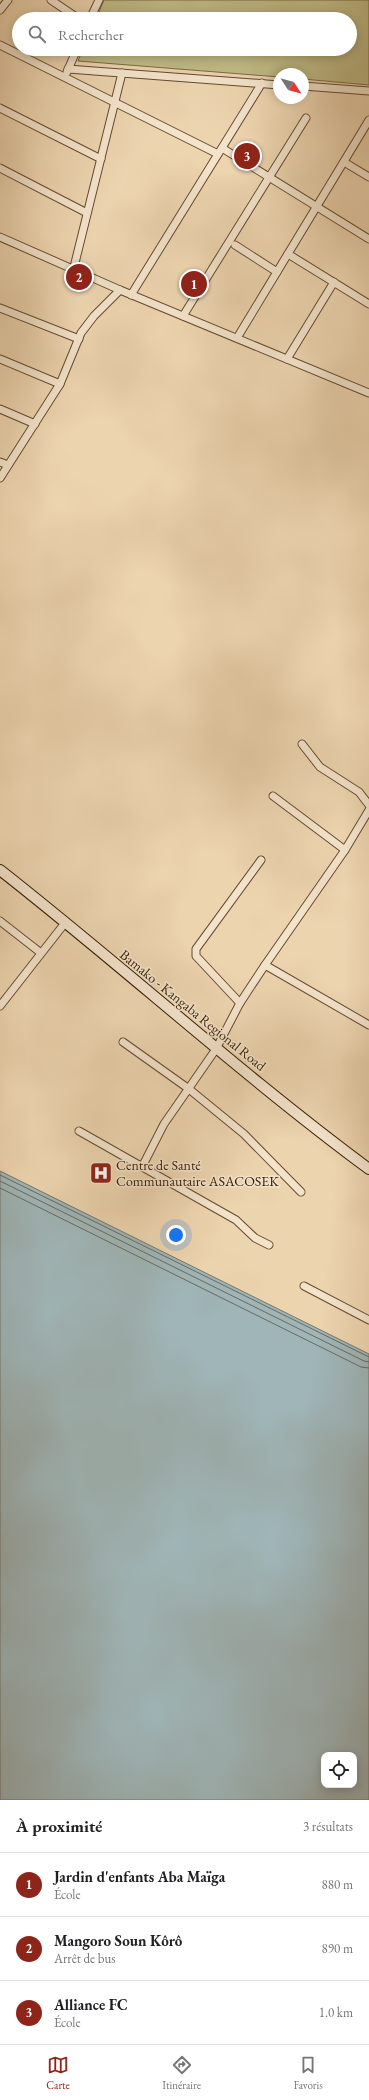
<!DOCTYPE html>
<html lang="fr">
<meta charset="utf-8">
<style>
body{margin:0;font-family:"EB Garamond",serif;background:#f2f2f2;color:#202124}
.controls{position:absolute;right:12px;bottom:12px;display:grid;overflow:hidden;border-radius:8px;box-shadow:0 2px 10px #0003}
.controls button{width:36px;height:36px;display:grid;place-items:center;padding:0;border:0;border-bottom:1px solid #e0e0e0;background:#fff;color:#202124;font:20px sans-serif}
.compass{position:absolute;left:273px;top:68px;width:36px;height:36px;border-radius:50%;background:#fff;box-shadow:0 2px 10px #0003;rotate:126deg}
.you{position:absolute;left:176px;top:1235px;width:14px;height:14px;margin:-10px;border:3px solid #fff;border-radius:50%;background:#1a73e8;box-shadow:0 0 0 6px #1a73e833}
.badge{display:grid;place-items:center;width:26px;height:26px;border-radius:50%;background:#8f2418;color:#fff;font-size:13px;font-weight:700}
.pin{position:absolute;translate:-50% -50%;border:2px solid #fff;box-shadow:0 1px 4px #0006}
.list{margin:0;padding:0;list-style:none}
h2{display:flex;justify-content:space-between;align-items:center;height:52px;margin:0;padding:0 16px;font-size:17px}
h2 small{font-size:13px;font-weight:400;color:#757577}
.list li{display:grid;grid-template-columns:26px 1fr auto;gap:12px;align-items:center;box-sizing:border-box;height:64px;padding:0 16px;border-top:1px solid #e0e0e0}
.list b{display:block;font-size:15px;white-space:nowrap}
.list p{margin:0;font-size:13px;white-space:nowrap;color:#757577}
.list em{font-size:13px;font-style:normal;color:#757577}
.icon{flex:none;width:22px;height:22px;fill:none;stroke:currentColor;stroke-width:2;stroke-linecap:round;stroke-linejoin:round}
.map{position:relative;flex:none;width:369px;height:1800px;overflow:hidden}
.search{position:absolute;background:#fff;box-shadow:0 2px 10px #0003;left:12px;right:12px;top:12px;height:44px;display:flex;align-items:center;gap:10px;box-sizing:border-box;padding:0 14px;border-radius:22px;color:#757577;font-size:15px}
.sheet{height:244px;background:#fff}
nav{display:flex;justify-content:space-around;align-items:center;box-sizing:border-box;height:56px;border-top:1px solid #e0e0e0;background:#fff;font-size:11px;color:#757577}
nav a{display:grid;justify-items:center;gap:2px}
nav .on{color:#8f2418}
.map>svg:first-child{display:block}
.green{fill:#bfbb86;stroke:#7b6c44}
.water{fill:#9fb5b7;stroke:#75786e;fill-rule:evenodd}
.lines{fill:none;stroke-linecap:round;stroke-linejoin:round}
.shore{stroke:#6b695c;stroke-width:1}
.street-casing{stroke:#644b2c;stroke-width:9}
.secondary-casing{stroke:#371d01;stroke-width:12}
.street{stroke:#f3e3cb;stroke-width:7}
.secondary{stroke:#f3e3cb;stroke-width:10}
.labels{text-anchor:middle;stroke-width:3;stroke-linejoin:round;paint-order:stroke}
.street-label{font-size:14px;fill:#371d01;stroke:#f3e3cb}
.poi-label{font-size:14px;fill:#371d01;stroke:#f3e3cb;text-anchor:start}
</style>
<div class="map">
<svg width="369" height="1800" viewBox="0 0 369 1800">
<rect width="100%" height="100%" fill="#ecd4af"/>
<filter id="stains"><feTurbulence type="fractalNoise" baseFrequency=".005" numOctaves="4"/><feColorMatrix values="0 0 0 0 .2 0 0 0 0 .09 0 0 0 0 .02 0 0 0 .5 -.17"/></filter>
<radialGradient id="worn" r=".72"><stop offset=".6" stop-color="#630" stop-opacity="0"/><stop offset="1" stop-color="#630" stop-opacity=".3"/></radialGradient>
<polygon class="green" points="104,0 369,0 369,85 303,79 303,74 279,74 279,77 78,61 83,49 350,49 350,19 96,19"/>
<path class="water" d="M 0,1171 L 369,1354 L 369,1800 L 0,1800 ZM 324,1755 L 354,1755 L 354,1785 L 324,1785 Z"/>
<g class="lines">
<g class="shore">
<polyline points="0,1175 369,1357"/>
<polyline points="0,1181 364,1361 369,1362"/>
<polyline points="0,1188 361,1367 369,1368"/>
</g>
<g class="street-casing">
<g id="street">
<polyline points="51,0 79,19"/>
<polyline points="0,10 8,0"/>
<polyline points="90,19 99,0"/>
<polyline points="0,45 218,154"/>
<polyline points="68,69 279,85"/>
<polyline points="67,72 77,49"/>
<polyline points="303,86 369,91"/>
<polyline points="0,108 101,159"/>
<polyline points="222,148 369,239"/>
<polyline points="344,162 369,177"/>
<polyline points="0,168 87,213"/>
<polyline points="0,237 120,290 369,393"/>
<polyline points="235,245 277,272"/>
<polyline points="288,254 369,304"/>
<polyline points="73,271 122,73"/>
<polyline points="131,295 262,83"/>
<polyline points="0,308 79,339"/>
<polyline points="183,316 306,118"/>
<polyline points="237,338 369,120"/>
<polyline points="0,359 60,384"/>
<polyline points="287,359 334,282"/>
<polyline points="0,409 35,424"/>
<polyline points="0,462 8,465"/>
<polyline points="0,478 60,384 81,333 94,316 120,290"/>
<polyline points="302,744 320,767 359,792 369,805"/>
<polyline points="273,796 345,850"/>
<polyline points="0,921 41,953"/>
<polyline points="265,965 369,1025"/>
<polyline points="240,1003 196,956 196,949 261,860"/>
<polyline points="0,1006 65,923"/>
<polyline points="123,1042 189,1089 244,1134 301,1192"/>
<polyline points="79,1131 236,1220 255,1238 269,1245"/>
<polyline points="142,1167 164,1124 216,1049 240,1003 265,965 345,850 369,810"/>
<polyline points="304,1286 369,1320"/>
</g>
</g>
<g class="secondary-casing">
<path id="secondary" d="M 0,870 C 125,968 242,1075 369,1169"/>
</g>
<use href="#street" class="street"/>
<use href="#secondary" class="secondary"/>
</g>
<defs>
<g id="hospital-square" transform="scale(1.15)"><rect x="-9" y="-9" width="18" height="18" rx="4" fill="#8f2418" stroke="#f3e3cb"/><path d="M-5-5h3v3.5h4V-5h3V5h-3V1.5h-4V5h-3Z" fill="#fff"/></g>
</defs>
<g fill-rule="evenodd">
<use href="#hospital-square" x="101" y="1173"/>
</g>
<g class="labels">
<g class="street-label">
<text transform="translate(193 1010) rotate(39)" y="5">Bamako - Kangaba Regional Road</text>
</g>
<g class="poi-label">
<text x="116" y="1170">Centre de Santé<tspan x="116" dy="16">Communautaire ASACOSEK</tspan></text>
</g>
</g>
<rect width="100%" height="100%" filter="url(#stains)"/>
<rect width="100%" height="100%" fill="url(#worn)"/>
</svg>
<div class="controls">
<button><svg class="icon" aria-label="locate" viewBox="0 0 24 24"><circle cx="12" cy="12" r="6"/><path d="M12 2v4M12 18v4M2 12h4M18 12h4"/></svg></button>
</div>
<svg class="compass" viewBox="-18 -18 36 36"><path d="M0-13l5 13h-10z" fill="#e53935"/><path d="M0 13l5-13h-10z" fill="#757577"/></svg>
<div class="you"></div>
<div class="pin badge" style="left:194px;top:284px">1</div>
<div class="pin badge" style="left:79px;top:277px">2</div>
<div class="pin badge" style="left:247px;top:156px">3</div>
<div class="search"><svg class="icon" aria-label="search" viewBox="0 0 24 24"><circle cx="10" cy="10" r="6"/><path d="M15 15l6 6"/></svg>Rechercher</div>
</div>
<section class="sheet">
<h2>À proximité<small>3 résultats</small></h2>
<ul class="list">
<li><span class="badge">1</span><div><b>Jardin d'enfants Aba Maïga</b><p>École</p></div><em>880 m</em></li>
<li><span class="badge">2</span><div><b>Mangoro Soun Kôrô</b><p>Arrêt de bus</p></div><em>890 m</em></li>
<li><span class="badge">3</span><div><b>Alliance FC</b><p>École</p></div><em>1.0 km</em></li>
</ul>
</section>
<nav>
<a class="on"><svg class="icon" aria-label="map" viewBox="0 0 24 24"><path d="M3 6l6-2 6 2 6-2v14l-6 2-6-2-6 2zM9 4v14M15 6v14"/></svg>Carte</a>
<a><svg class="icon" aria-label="directions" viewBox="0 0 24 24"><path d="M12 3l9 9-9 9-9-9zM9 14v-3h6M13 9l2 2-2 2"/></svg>Itinéraire</a>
<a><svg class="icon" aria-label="saved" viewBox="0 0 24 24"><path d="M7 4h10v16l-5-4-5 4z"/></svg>Favoris</a>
</nav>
